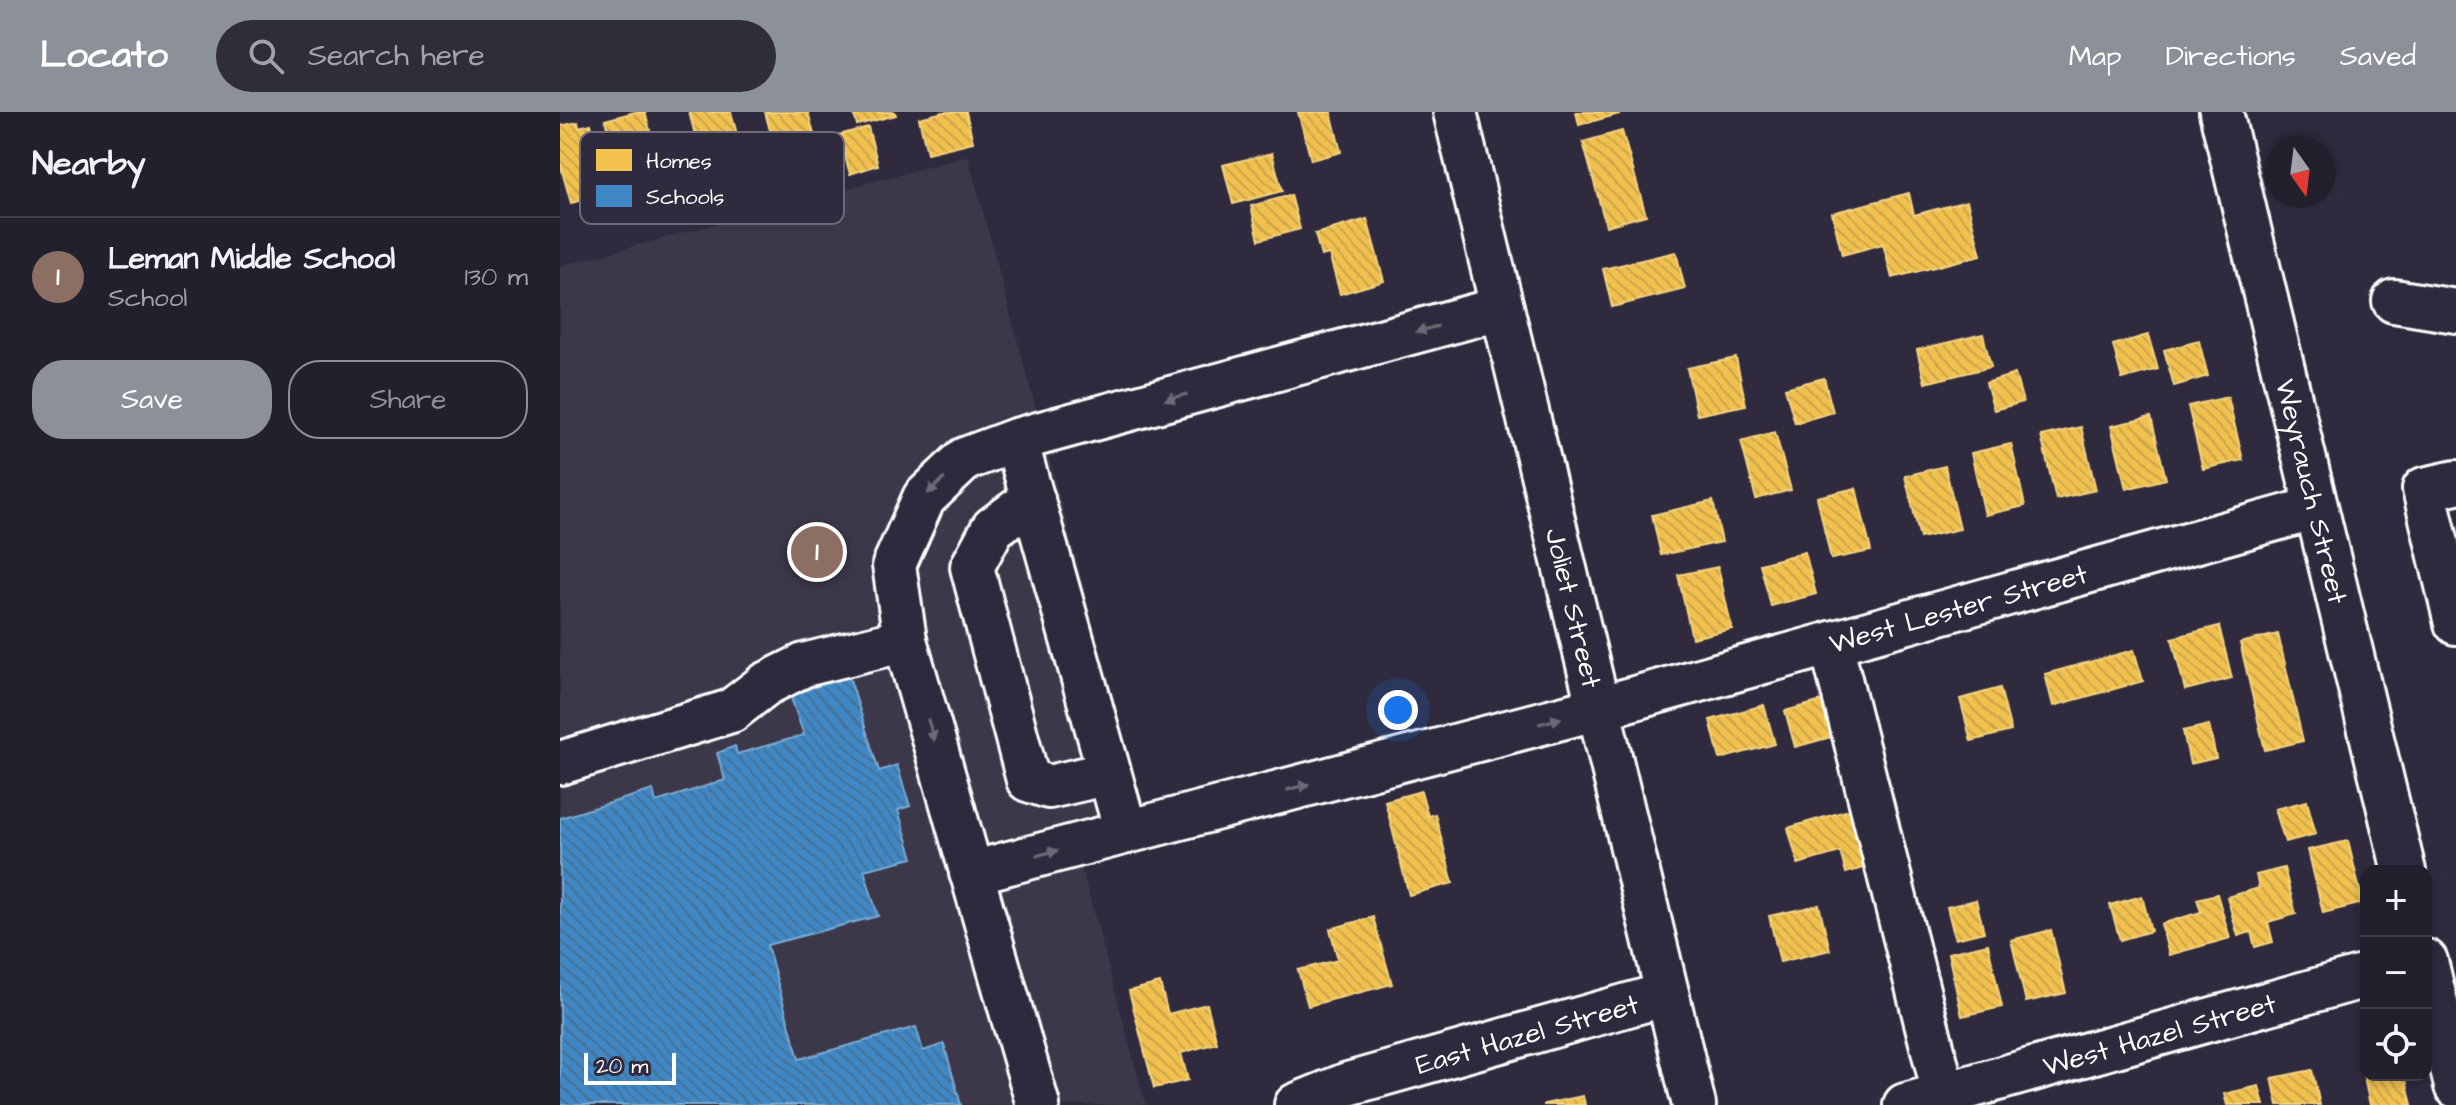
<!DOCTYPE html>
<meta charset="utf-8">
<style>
body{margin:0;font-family:"Architects Daughter",sans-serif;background:#2f2d3a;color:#f1f3f6}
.controls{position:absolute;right:24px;bottom:24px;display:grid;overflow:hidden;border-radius:16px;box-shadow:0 4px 12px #0003}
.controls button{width:72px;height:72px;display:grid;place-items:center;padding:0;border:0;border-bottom:2px solid #403e4a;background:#23202e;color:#f1f3f6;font:40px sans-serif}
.compass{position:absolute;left:1704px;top:24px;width:72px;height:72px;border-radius:50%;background:#23202e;box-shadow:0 4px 12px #0003;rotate:166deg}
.scale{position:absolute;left:24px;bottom:20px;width:92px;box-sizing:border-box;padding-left:8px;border:4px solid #fff;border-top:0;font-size:22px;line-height:28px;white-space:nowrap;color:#fff;-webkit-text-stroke:6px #2f2a3d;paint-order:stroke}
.you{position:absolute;left:838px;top:598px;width:28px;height:28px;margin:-20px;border:6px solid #fff;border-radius:50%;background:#1a73e8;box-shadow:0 0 0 12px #1a73e833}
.badge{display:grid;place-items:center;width:52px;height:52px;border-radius:50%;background:#8c9099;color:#fff;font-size:26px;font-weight:700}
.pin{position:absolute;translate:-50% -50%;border:4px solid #fff;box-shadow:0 2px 8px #0006}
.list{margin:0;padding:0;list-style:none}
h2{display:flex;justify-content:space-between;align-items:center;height:104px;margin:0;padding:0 32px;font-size:34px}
h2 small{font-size:26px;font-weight:400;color:#a3a3aa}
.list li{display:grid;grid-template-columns:52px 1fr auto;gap:24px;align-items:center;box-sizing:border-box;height:120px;padding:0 32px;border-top:2px solid #403e4a}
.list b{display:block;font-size:30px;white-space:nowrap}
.list p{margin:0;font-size:26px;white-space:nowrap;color:#a3a3aa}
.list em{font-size:26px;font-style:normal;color:#a3a3aa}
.actions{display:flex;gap:16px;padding:24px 32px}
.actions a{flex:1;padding:18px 0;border:2px solid #8c9099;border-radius:32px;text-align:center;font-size:28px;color:#8c9099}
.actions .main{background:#8c9099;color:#fff}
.icon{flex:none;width:44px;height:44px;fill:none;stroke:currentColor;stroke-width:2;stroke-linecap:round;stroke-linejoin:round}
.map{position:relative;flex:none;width:1896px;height:993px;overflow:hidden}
header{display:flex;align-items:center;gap:48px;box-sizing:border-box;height:112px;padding:0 40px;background:#8c9099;color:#fff}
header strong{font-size:38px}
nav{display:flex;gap:44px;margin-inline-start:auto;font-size:28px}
.search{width:560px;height:72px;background:#2f2d3a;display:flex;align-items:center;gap:20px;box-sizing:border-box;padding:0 28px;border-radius:44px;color:#a3a3aa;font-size:30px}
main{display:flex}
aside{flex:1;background:#23202e}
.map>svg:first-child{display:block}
.built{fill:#3c3749}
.homes{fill:url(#homes-back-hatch);stroke:#f6d483;stroke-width:2}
.schools{fill:url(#schools-back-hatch);stroke:#79acd6;stroke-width:2}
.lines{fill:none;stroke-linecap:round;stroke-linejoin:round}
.minor-casing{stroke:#fff;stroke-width:48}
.minor{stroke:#2f2a3d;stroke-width:42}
.oneway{fill:#6d6a77}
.labels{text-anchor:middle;stroke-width:8;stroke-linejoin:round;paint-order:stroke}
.street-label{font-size:28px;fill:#fff;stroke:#2f2a3d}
.key{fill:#2f2a3d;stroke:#6d6a77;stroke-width:2}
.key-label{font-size:22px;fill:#fff}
</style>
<header>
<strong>Locato</strong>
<div class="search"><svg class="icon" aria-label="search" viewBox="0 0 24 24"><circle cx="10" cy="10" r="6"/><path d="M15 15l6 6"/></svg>Search here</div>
<nav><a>Map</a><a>Directions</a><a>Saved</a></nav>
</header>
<main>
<aside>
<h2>Nearby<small></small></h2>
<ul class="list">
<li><span class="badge" style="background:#8d6e63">1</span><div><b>Leman Middle School</b><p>School</p></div><em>130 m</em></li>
</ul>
<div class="actions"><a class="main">Save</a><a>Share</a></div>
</aside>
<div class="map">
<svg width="1896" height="993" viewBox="0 0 1896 993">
<defs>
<pattern id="homes-back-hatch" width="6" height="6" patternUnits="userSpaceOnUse" patternTransform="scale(2)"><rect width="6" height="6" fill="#f2c14e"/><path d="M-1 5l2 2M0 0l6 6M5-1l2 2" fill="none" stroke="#c8a44e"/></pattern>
<pattern id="schools-back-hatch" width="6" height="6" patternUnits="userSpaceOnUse" patternTransform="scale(2)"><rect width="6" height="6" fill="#3f88c5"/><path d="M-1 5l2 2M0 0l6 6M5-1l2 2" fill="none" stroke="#447095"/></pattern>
</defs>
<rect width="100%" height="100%" fill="#2f2a3d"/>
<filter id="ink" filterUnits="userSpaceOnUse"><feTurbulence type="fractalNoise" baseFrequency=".0125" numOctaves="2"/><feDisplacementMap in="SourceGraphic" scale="16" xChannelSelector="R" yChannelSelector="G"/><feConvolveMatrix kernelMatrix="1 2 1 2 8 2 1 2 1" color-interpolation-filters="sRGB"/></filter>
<g filter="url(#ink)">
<polygon class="built" points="408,44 591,725 519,746 586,993 0,993 0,154"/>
<g class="homes">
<polygon points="75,0 85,0 103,67 64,78 45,8"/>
<polygon points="129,0 171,0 183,45 144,56"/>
<polygon points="205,0 248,0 255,26 215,37"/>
<polygon points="293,0 335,0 336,3 297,13"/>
<polygon points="384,0 406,0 413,30 367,41 359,6"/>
<polygon points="738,0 771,0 781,40 751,48"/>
<polygon points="1016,0 1058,0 1059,2 1019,13"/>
<polygon points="18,10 19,15 31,12 48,82 11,91 0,52 0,14"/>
<polygon points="308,15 318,53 290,62 279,23"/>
<polygon points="1062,19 1086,103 1046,114 1023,30"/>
<polygon points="712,41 722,79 673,92 663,53"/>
<polygon points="1349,81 1354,103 1407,89 1421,143 1332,166 1323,132 1282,143 1272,101"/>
<polygon points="731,83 740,117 699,128 691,94"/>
<polygon points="807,107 824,169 780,182 769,142 761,144 755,122"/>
<polygon points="1116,140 1125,177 1052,195 1043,157"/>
<polygon points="1423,222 1431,255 1365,271 1357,238"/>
<polygon points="1588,223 1598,257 1562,267 1553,233"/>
<polygon points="1639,229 1648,264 1614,274 1604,238"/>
<polygon points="1176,246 1186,293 1137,303 1127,256"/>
<polygon points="1455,262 1463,290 1434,298 1426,271"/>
<polygon points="1264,266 1273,300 1235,311 1225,276"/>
<polygon points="1668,285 1683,348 1643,357 1628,294"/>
<polygon points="1591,305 1606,367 1566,377 1551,314"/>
<polygon points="1521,315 1536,378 1496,387 1481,324"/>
<polygon points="1215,320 1231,378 1196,387 1181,329"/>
<polygon points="1451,332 1465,394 1425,403 1411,341"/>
<polygon points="1385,354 1400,417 1360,426 1345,364"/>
<polygon points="1296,376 1311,439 1271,447 1257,385"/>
<polygon points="1153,389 1162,430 1101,443 1092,403"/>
<polygon points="1245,440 1256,482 1211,494 1200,452"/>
<polygon points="1158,455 1172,517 1132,526 1118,463"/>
<polygon points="1659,514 1672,566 1625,578 1612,526"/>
<polygon points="1718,522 1743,629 1705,638 1680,531"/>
<polygon points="1574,538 1583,569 1493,594 1485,562"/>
<polygon points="1440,576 1451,619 1411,629 1400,587"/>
<polygon points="1262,589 1271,625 1235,635 1225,599"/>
<polygon points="1204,593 1215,632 1160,647 1150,608"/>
<polygon points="1649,613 1656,646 1630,652 1623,619"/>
<polygon points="861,679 868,704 875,702 893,771 849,783 825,689"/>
<polygon points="1747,689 1756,722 1725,730 1715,697"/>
<polygon points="1299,695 1316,752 1286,761 1280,740 1238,752 1228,716"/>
<polygon points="1788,729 1803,791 1763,801 1748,738"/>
<polygon points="1724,756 1736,802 1708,810 1713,830 1695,835 1691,820 1678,824 1667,785 1699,776 1696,763"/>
<polygon points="1657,782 1670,826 1609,843 1601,812 1641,800 1637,787"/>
<polygon points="1582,784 1591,819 1560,828 1550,793"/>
<polygon points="1416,788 1424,820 1395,827 1387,795"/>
<polygon points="1259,793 1270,838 1220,850 1209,804"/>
<polygon points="813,805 832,872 748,894 738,858 778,848 770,817"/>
<polygon points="1491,818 1506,881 1466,890 1451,828"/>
<polygon points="1428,832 1442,895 1402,904 1388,841"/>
<polygon points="600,871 608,902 647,892 657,931 621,941 628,968 594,976 569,879"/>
<polygon points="1806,942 1806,963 1845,963 1852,993 1810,993 1799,943"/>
<polygon points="1752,958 1760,993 1718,993 1712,966"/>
<polygon points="1699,974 1704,993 1667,993 1664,982"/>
<polygon points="1023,984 1025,993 984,993 984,992"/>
</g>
<polygon class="schools" points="289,564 319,659 337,653 350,694 338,698 353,746 304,758 318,804 207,833 239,947 356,915 363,939 384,932 401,993 0,993 0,706 93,678 96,690 165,668 157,641 175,634 177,642 244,623 230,583"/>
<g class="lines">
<g class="minor-casing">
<g id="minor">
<path id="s1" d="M 895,0 L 1134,993"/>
<path id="s2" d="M 1661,0 L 1844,759"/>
<polyline points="1834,189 1896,199"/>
<polyline points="456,328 566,720"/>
<polyline points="1896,370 1864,377 1896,511"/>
<polyline points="473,387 433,416 412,455 468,668 489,675 549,661"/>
<polyline points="1271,531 1384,982"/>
<polyline points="0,651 171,599 206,572 244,553 345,528"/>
<path id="s3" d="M 411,761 L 1039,596 L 1756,396"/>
<polyline points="1866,849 1896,974"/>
<polyline points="478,993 345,528 334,453 364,386 405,347 456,328 942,196"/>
<path id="s4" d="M 736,993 L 788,972 L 1107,882"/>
<path id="s5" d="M 1345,993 L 1806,864"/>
</g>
</g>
<use href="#minor" class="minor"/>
</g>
<defs><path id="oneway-solid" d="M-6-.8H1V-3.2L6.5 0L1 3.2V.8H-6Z" transform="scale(2)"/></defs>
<g class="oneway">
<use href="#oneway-solid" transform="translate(867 217) rotate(165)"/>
<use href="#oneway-solid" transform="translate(616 285) rotate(165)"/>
<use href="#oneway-solid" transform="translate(376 374) rotate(137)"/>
<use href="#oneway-solid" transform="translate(990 609) rotate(-15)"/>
<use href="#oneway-solid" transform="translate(371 618) rotate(74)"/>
<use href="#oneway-solid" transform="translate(738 675) rotate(-15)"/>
<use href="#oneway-solid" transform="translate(487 741) rotate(-15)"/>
</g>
</g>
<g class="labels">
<g class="street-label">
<text dy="10" stroke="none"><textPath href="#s2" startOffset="390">Weyrauch Street</textPath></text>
<text dy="10" stroke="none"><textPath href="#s1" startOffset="510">Joliet Street</textPath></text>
<text dy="10" stroke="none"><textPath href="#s3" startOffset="1022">West Lester Street</textPath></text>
<text dy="10" stroke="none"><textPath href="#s4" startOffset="242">East Hazel Street</textPath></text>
<text dy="10" stroke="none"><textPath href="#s5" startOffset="264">West Hazel Street</textPath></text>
</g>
</g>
<rect x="20" y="20" width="264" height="92" rx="12" class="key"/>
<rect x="36" y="37" width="36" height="22" fill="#f2c14e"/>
<rect x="36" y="73" width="36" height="22" fill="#3f88c5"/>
<g class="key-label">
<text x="86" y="56">Homes</text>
<text x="86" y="92">Schools</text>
</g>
</svg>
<div class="controls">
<button>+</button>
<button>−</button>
<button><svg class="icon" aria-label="locate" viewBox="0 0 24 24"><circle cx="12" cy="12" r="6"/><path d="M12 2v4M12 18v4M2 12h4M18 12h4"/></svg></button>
</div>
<svg class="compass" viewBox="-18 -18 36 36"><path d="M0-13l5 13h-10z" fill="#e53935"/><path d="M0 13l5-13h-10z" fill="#a3a3aa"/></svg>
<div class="scale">20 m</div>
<div class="you"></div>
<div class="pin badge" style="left:257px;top:440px;background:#8d6e63">1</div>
</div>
</main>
